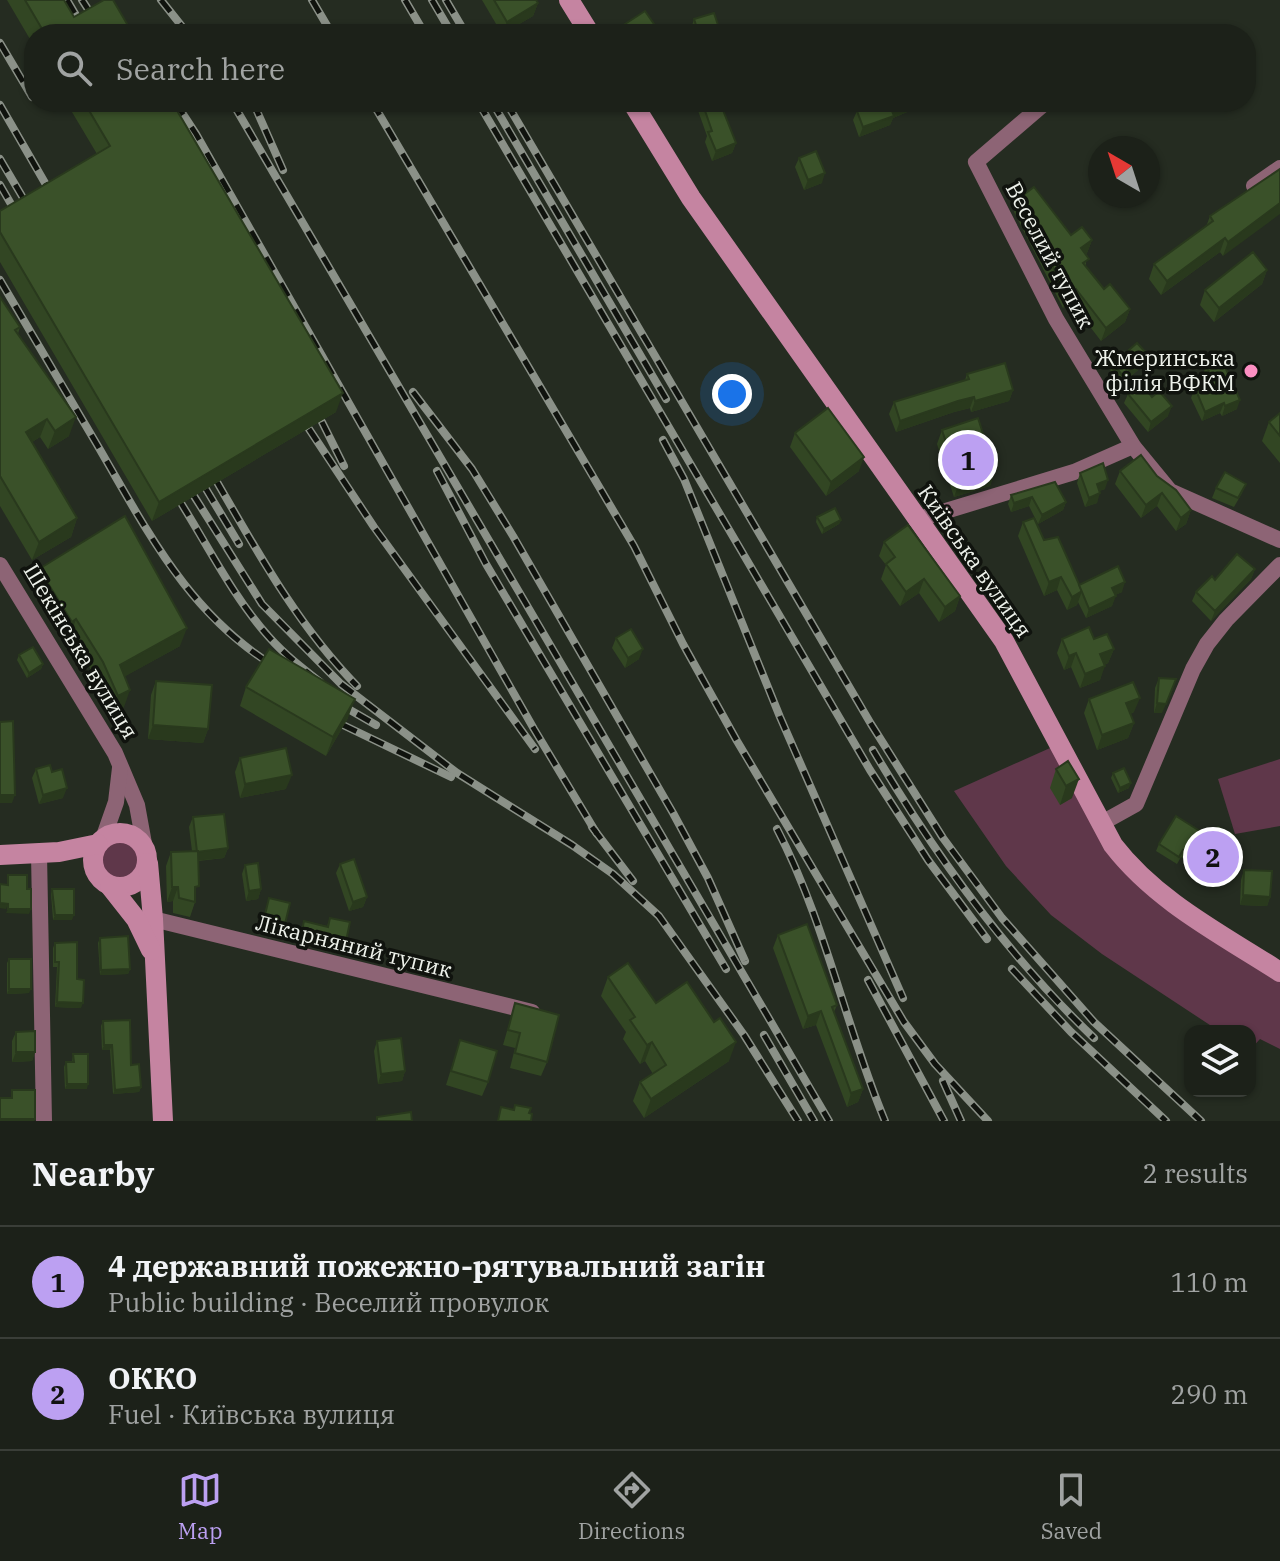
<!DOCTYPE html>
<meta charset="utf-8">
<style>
body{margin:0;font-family:"IBM Plex Serif",serif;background:#292e26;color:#f1f3f6}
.controls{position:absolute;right:24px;bottom:24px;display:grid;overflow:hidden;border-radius:16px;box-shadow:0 2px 6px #0004}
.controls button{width:72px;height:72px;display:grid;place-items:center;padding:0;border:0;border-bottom:2px solid #3a3e38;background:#1c2119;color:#f1f3f6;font:40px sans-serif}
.compass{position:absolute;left:1088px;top:136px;width:72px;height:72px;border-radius:50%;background:#1c2119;box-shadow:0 2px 6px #0004;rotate:321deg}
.you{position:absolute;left:732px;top:394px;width:28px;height:28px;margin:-20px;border:6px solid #fff;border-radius:50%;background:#1a73e8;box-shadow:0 0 0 12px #1a73e833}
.badge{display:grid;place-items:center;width:52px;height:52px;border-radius:50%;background:#bca0f2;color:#111;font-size:26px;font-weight:700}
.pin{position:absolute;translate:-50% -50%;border:4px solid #fff;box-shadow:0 2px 8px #0006}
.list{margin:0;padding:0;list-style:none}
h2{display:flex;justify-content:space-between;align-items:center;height:104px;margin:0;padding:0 32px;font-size:34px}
h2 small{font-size:26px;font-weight:400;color:#a0a3a2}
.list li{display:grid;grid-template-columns:52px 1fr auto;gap:24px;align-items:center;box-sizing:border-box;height:112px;padding:0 32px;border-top:2px solid #3a3e38}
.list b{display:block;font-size:30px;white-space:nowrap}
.list p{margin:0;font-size:26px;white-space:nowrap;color:#a0a3a2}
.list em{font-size:26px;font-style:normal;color:#a0a3a2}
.icon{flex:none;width:44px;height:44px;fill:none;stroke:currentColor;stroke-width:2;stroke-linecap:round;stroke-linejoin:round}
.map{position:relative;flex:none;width:1280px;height:1121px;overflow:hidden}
.search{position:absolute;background:#1c2119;box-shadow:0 2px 6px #0004;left:24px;right:24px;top:24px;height:88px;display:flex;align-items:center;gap:20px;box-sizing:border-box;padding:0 28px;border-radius:32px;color:#a0a3a2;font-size:30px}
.sheet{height:328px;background:#1c2119}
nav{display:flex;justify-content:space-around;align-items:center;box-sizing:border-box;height:112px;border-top:2px solid #3a3e38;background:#1c2119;font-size:22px;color:#a0a3a2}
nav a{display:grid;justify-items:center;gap:4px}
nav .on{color:#bca0f2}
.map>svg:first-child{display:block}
.green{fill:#5f374a}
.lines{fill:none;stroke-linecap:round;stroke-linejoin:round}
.street{stroke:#8d6475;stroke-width:16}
.secondary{stroke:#c584a1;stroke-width:20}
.rail-casing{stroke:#8b9188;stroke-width:8}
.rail{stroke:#10130e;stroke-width:5;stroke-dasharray:15;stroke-linecap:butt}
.wall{fill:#324623}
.shaded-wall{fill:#29391d}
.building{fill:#3a5129;stroke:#29391d;stroke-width:2}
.poi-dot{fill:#fc8fc2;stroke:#10130e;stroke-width:3}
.labels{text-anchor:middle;stroke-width:7;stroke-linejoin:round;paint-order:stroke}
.street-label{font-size:22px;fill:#eef2eb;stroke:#10130e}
.poi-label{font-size:22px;fill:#eef2eb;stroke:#10130e;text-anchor:end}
</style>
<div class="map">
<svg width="1280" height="1121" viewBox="0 0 1280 1121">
<rect width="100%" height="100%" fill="#252c21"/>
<g class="green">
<polygon points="1059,744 1113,845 1280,972 1280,1049 1260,1039 1250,1050 1250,1031 1219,1031 1102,954 1051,915 1006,866 954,791"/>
<polygon points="1280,759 1280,826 1235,834 1218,779"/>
<circle cx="120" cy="861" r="19"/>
</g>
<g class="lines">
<g class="street">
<polyline points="1046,102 976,162 1056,319 1133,446 1170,491 1280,540"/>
<polyline points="1254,186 1280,168"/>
<polyline points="916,520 1074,472 1133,446"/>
<polyline points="0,565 115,753 137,805 145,849"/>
<polyline points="1100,824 1136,804 1193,669 1207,644 1226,620 1280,565"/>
<polyline points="103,839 116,802 120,768"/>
<polyline points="39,854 44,1121"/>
<polyline points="153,919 532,1012"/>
</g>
<g class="secondary">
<polyline points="569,0 590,34"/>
<path d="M 632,102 L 691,198 L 1004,641 L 1113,845 C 1156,901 1221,934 1280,972"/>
<circle cx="120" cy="860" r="27"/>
<polyline points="0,855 59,852 98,844"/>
<polyline points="148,863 153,919 163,1121"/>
<polyline points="110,886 136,919 151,950"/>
</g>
<g class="rail-casing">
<g id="rail">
<polyline points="67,0 83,27"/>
<polyline points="82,0 95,20"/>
<polyline points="161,0 188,34"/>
<polyline points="312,0 332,34"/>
<polyline points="405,0 425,34"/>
<polyline points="432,0 452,34"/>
<polyline points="446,0 466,34"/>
<polyline points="0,43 32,97"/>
<polyline points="175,102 196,134 534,729 597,834"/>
<polyline points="232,102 829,1121"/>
<polyline points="253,102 283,170"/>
<polyline points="372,102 634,546 683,644 737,741 904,1022 935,1064 988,1121"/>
<polyline points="478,102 870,770 928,860 987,939"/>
<polyline points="492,102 666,399"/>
<polyline points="506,102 871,724 943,838 1002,918 1094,1022 1201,1121"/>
<polyline points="0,105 52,195"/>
<polyline points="0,159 29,208"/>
<polyline points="0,185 18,216"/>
<path d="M 0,280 C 33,336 66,392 99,448 C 150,536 191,618 282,671"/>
<polyline points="413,392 472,469 513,536 673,813 708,878 745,961"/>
<polyline points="322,422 344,466"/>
<polyline points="309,429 374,527 535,749"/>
<polyline points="663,440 684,479 780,717 903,998"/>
<polyline points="437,471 486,564 726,969"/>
<path d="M 217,482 C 258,553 299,627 357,686"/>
<polyline points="206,489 239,544"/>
<polyline points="194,496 262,604 341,684 457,773 572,845 613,874 659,916 744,1035 798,1121"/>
<path d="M 181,503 C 209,548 234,598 269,637 C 284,654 302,668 320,682"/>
<polyline points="331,699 376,725"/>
<polyline points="343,725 451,777"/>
<path d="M 873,750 C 935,855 1006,954 1094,1038"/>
<polyline points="592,827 633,881"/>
<path d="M 777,829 C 825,921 845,1025 885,1121"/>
<polyline points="1012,969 1071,1032 1166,1121"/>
<polyline points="868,980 944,1121"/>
<polyline points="764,1035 814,1121"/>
<polyline points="943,1081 961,1121"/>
</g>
</g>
<use href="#rail" class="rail"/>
</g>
<g class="wall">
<polygon points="7,0 64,0 74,17 133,34 34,34 34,46"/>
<polygon points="482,0 536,0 538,3 533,16 502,34"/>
<polygon points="694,19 721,34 693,34 691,29"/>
<polygon points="622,26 656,27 653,34 619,34"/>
<polygon points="66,102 172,102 336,412 152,521 0,262 0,211 97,154"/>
<polygon points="695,102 726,102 723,111 736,143 732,153 712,161 705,142 707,136"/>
<polygon points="926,104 893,118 890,125 859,137 853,120 857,111"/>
<polygon points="799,158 822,183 804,190 795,167"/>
<polygon points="1280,169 1223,256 1220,252 1161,295 1149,279 1154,264 1206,227 1210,216"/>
<polygon points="1018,199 1071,235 1092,240 1087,253 1086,254 1086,267 1104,289 1130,309 1125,322 1101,341 1071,302 1063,308 1014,212"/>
<polygon points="1267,270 1262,284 1214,322 1200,305 1205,290"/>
<polygon points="0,297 20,327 18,334 69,436 48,449 40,437 32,442 77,518 71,537 32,560 0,506"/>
<polygon points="1113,364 1144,365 1119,386 1109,374"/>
<polygon points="1206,365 1237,409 1222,416 1220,413 1202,421 1191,398 1195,388 1207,383 1203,375"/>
<polygon points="967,374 1013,390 1009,401 971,412 970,408 954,412 896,432 889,414 894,402 965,380"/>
<polygon points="1128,394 1168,416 1148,432 1124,403"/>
<polygon points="1280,413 1280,463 1262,441 1269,422"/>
<polygon points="942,430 995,471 990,486 954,497 937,444"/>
<polygon points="795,433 859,471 826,496 790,447"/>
<polygon points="1120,471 1157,476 1191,510 1186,524 1176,531 1157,506 1141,518 1115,484"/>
<polygon points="1080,473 1105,489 1099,491 1097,503 1085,507 1077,483"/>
<polygon points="1246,484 1242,493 1234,507 1212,498 1216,488"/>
<polygon points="1011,495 1066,502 1063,510 1038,524 1029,506 1011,512 1008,504"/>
<polygon points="817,517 841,520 839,524 822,534 816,522"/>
<polygon points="1023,522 1044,540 1079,585 1122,592 1115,595 1112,606 1086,618 1078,602 1077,605 1067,610 1057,590 1044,596 1018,536"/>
<polygon points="884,542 960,596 955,611 939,622 919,593 900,606 881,579 886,565 879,556"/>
<polygon points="39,569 180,646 125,676 124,707 111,713 97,679 70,637 66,639 32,587"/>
<polygon points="1255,569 1251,579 1211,621 1192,601 1196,592 1215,580"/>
<polygon points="616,638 639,659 625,668 612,648"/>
<polygon points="1062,639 1094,639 1114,649 1108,663 1104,665 1100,680 1080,688 1071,667 1064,670 1057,653"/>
<polygon points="19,655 43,664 41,669 27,678 17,660"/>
<polygon points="1159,678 1162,713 1154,713 1155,688"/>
<polygon points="156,681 208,729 203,743 148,739 151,695"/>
<polygon points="246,687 348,718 326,756 240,706"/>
<polygon points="1089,699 1134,712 1130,714 1134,723 1128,738 1097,750 1084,713"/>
<polygon points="240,758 286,789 240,798 235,772"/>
<polygon points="1068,761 1072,798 1060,805 1050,788 1056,769"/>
<polygon points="36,769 52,772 63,798 39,804 32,778"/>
<polygon points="1113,773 1129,788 1118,793 1111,778"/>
<polygon points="193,817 228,848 224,858 198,861 195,902 190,917 173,913 173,901 167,902 166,866 171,852 192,851 189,827"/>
<polygon points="1159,844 1227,861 1214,880 1181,857 1177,864 1156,851"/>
<polygon points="340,864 367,897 363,907 349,911 336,873"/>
<polygon points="245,865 261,889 258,899 246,901 242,874"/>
<polygon points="1244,870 1270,897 1267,906 1240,905 1241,880"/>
<polygon points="52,889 72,920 53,920 51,894"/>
<polygon points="269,898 285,924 281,934 260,928"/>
<polygon points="330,918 345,946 342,954 298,943 304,921 327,926"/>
<polygon points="778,935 837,1005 834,1012 863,1089 858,1102 847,1107 816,1025 803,1029 773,948"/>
<polygon points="100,938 130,969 128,974 100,975 98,943"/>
<polygon points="55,943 77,979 81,1008 55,1007 57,967 53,967 53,948"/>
<polygon points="9,959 29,993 7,994 7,963"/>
<polygon points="608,977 656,1003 729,1061 644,1118 633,1101 640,1082 653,1074 645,1061 640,1064 623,1039 626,1032 601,996"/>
<polygon points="515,1003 547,1062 541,1076 510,1068 515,1048 503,1045"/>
<polygon points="103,1021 131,1065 141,1087 139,1092 113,1094 110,1050 102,1050 101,1026"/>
<polygon points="16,1032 35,1052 32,1061 12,1062 12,1041"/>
<polygon points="460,1040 488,1082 482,1096 446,1085"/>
<polygon points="377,1041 405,1071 402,1081 378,1084 374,1051"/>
<polygon points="73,1054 87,1089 65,1089 64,1067 66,1062 72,1062"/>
</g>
<g class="shaded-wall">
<polygon points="538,3 533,16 502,34 507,22"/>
<polygon points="656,27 653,34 645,34"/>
<polygon points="912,102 927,102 926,104 893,118 890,125 859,137 863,127 892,111"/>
<polygon points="736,143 732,153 712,161 716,151"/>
<polygon points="825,173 822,183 804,190 808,180"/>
<polygon points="1280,203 1280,214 1223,256 1228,242"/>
<polygon points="1225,238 1220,252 1161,295 1167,281"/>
<polygon points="1092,240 1087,253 1077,261 1081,248"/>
<polygon points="1267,270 1262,284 1214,322 1219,308"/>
<polygon points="1076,289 1071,302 1063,308 1067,295"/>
<polygon points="1130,309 1125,322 1101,341 1106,328"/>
<polygon points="1148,355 1144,365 1119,386 1123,376"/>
<polygon points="1013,390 1009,401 971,412 975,401"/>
<polygon points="343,393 336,412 152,521 159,502"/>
<polygon points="974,397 970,408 954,412 896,432 900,421 958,401"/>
<polygon points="1240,400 1237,409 1222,416 1225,406"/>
<polygon points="1224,403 1220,413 1202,421 1205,412"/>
<polygon points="1172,406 1168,416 1148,432 1151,422"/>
<polygon points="76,417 69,436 48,449 55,431"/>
<polygon points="47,419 40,437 20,450 26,432"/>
<polygon points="864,457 859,471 826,496 831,482"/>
<polygon points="995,471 990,486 954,497 959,483"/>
<polygon points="1108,480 1105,489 1093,493 1097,484"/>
<polygon points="1100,493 1097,503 1085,507 1089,498"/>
<polygon points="1162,493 1157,506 1141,518 1146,505"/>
<polygon points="1032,497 1029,506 1011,512 1014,503"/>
<polygon points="1066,502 1063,510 1038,524 1042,515"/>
<polygon points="1191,510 1186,524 1176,531 1181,518"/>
<polygon points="77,518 71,537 32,560 39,542"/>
<polygon points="841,520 839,524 822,534 824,529"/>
<polygon points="1255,569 1251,579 1211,621 1215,611"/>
<polygon points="1061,577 1057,590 1044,596 1049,582"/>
<polygon points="924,579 919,593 900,606 906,592"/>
<polygon points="1125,582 1122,592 1109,598 1112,588"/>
<polygon points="1082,591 1077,605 1067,610 1072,597"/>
<polygon points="960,596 955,611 939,622 945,607"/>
<polygon points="1116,596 1112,606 1086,618 1089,609"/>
<polygon points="76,619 70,637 66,639 72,622"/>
<polygon points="187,628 180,646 113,683 120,665"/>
<polygon points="643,649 639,659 625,668 628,658"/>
<polygon points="1114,649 1108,663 1095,669 1100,654"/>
<polygon points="1076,653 1071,667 1064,670 1069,656"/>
<polygon points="43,664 41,669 27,678 29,673"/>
<polygon points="1105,666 1100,680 1080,688 1085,674"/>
<polygon points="1173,689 1162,713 1154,713 1157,703"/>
<polygon points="130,690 124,707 111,713 118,696"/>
<polygon points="1140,698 1134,712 1121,717 1126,703"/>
<polygon points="355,699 348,718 326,756 333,737"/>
<polygon points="1134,723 1128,738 1097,750 1102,735"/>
<polygon points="153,725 208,729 203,743 148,739"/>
<polygon points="292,775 286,789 240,798 245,784"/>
<polygon points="1079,779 1072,798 1060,805 1066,786"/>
<polygon points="1131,783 1129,788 1118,793 1120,788"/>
<polygon points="67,788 63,798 39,804 43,795"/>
<polygon points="0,795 15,795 12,803 0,803"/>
<polygon points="228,848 224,858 193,861 197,852"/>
<polygon points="1230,853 1227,861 1214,880 1217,873"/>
<polygon points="172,887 178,887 173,901 167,902"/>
<polygon points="261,889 258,899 246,901 249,891"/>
<polygon points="1243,895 1270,897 1267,906 1240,905"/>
<polygon points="367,897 363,907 349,911 353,902"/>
<polygon points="0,903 8,904 6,909 0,908"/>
<polygon points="8,909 31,909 29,914 6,913"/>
<polygon points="55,915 74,915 72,920 53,920"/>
<polygon points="130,969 128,974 100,975 101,970"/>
<polygon points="9,989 31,989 29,993 7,994"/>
<polygon points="57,1002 83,1003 81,1008 55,1007"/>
<polygon points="821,1011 816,1025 803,1029 808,1016"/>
<polygon points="652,1042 645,1061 640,1064 647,1045"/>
<polygon points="736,1042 729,1061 644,1118 651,1099"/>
<polygon points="104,1045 112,1045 110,1050 102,1050"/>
<polygon points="16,1052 35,1052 32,1061 12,1062"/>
<polygon points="405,1071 402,1081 378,1084 381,1074"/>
<polygon points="67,1084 88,1084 87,1089 65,1089"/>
<polygon points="141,1087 139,1092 113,1094 115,1090"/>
<polygon points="863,1089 858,1102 847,1107 851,1093"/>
<polygon points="0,1119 35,1119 34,1121 0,1121"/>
</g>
<g class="building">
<polygon points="25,0 64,0 74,17 104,0 113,0 133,34 45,34"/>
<polygon points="494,0 536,0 538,3 507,22"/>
<polygon points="645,11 656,27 645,34 627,34 622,26"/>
<polygon points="714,13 721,34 699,34 694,19"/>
<polygon points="84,102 172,102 343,393 159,502 0,232 0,211 110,146"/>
<polygon points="702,102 726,102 726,103 721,105 736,143 716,151 708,132 712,131"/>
<polygon points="880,102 912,102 892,111 894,116 863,127 857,111"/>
<polygon points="816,151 825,173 808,180 799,158"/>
<polygon points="1280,169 1280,203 1228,242 1225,238 1167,281 1154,264 1213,221 1210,216"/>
<polygon points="1034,187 1071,235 1082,227 1092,240 1081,248 1089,259 1083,263 1104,289 1110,284 1130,309 1106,328 1076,289 1067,295 1018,199"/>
<polygon points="1253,252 1267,270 1219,308 1205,290"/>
<polygon points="0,297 20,327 15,330 76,417 55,431 47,419 26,432 77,518 39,542 0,476"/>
<polygon points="1137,343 1148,355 1123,376 1113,364"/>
<polygon points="1221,358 1240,400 1225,406 1224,403 1205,412 1195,388 1213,380 1206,365"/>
<polygon points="1005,363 1013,390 975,401 974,397 958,401 900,421 894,402 969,379 967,374"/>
<polygon points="1141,383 1152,397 1159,391 1172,406 1151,422 1128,394"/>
<polygon points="828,408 864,457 831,482 795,433"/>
<polygon points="1280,413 1280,436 1269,422"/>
<polygon points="978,418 995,471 959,483 942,430"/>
<polygon points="1141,455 1157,476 1176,490 1191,510 1181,518 1162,493 1146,505 1120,471"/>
<polygon points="1103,463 1108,480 1097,484 1100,493 1089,498 1080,473"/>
<polygon points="1225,472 1246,484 1238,498 1216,488"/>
<polygon points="1055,482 1066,502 1042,515 1032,497 1014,503 1011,495"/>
<polygon points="835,508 841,520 824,529 817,517"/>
<polygon points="125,516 187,628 120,665 130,690 118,696 103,662 76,619 72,622 39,569"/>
<polygon points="1034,518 1044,540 1058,537 1082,591 1072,597 1061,577 1049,582 1023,522"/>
<polygon points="908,525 960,596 945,607 924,579 906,592 886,564 895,557 884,542"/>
<polygon points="1237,554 1255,569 1215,611 1196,592 1212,576 1215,580"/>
<polygon points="1118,566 1125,582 1112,588 1116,596 1089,609 1079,585"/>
<polygon points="1089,627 1094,639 1107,634 1114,649 1100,654 1105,666 1085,674 1076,653 1069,656 1062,639"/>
<polygon points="631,629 643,649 628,658 616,638"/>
<polygon points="33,647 43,664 29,673 19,655"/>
<polygon points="269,649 355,699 333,737 246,687"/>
<polygon points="1159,678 1176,679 1166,704 1157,703"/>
<polygon points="156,681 212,685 208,729 153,725"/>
<polygon points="1133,682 1140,698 1126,703 1134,723 1102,735 1089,699"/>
<polygon points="13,721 15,795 0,795 0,722"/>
<polygon points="286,748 292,775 245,784 240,758"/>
<polygon points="1068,761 1079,779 1066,786 1056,769"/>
<polygon points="50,765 52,772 62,769 67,788 43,795 36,769"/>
<polygon points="1124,768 1131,783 1120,788 1113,773"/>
<polygon points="224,814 228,848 197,852 193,817"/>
<polygon points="1176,816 1211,838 1218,827 1232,834 1230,853 1217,873 1183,850 1179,857 1159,844"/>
<polygon points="198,851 199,886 195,887 195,902 179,898 178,887 172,887 171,852"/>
<polygon points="354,859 367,897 353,902 340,864"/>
<polygon points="258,863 261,889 249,891 245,865"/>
<polygon points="1244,870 1272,871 1270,897 1243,895"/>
<polygon points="8,875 27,875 27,889 31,889 31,909 8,909 8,904 0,903 0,884 8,885"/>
<polygon points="52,889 74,889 74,915 55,915"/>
<polygon points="269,898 290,903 285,924 264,919"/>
<polygon points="330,918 350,922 345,946 301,935 304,921 328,927"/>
<polygon points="807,924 837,1005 832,1007 863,1089 851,1093 821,1011 808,1016 778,935"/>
<polygon points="128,936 130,969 101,970 100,938"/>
<polygon points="77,942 77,979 84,980 83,1003 57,1002 59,962 55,962 55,943"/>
<rect x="9" y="959" width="22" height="30"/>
<polygon points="628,963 656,1003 687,982 714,1022 720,1018 736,1042 651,1099 640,1082 666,1065 652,1042 647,1045 630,1020 635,1017 608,977"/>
<polygon points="515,1003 559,1015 547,1062 515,1053 520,1033 508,1030"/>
<polygon points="130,1020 131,1065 139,1064 141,1087 115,1090 112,1045 104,1045 103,1021"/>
<polygon points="35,1031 35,1052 16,1052 16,1032"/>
<polygon points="401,1038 405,1071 381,1074 377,1041"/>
<polygon points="460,1040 497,1051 488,1082 451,1071"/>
<polygon points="73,1054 88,1054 88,1084 67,1084 66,1062 74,1062"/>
<polygon points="12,1090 35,1090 35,1119 0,1119 0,1098 12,1098"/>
<polygon points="515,1105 531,1108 529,1113 532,1114 531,1121 498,1121 501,1107 514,1110"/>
<polygon points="411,1112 412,1121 377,1121 377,1117"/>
</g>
<circle class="poi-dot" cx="1251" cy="371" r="8"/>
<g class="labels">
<g class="street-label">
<text transform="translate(1050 255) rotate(62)" y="8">Веселий тупик</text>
<text transform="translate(975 561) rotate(55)" y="8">Київська вулиця</text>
<text transform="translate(81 651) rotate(59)" y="8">Шекінська вулиця</text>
<text transform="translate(354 946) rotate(14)" y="8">Лікарняний тупик</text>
</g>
<g class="poi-label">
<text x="1235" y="366">Жмеринська<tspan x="1235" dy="25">філія ВФКМ</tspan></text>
</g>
</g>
</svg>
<div class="controls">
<button><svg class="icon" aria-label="layers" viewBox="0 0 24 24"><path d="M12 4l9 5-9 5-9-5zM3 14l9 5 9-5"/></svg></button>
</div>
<svg class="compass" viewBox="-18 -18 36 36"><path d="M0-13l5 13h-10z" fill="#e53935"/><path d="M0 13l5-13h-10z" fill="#a0a3a2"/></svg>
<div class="you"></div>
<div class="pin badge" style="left:968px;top:460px">1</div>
<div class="pin badge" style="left:1213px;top:857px">2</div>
<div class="search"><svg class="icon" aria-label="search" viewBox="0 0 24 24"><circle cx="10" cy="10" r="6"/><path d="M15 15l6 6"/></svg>Search here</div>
</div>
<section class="sheet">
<h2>Nearby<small>2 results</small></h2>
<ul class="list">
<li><span class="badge">1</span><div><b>4 державний пожежно-рятувальний загін</b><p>Public building · Веселий провулок</p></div><em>110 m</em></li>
<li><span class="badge">2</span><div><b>ОККО</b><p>Fuel · Київська вулиця</p></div><em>290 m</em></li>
</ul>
</section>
<nav>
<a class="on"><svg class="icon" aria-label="map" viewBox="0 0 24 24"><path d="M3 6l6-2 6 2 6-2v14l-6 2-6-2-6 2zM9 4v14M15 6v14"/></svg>Map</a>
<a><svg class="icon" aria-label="directions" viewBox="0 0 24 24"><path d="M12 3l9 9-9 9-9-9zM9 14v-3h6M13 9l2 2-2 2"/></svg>Directions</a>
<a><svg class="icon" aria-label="saved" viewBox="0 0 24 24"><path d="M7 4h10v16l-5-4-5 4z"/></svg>Saved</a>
</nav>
